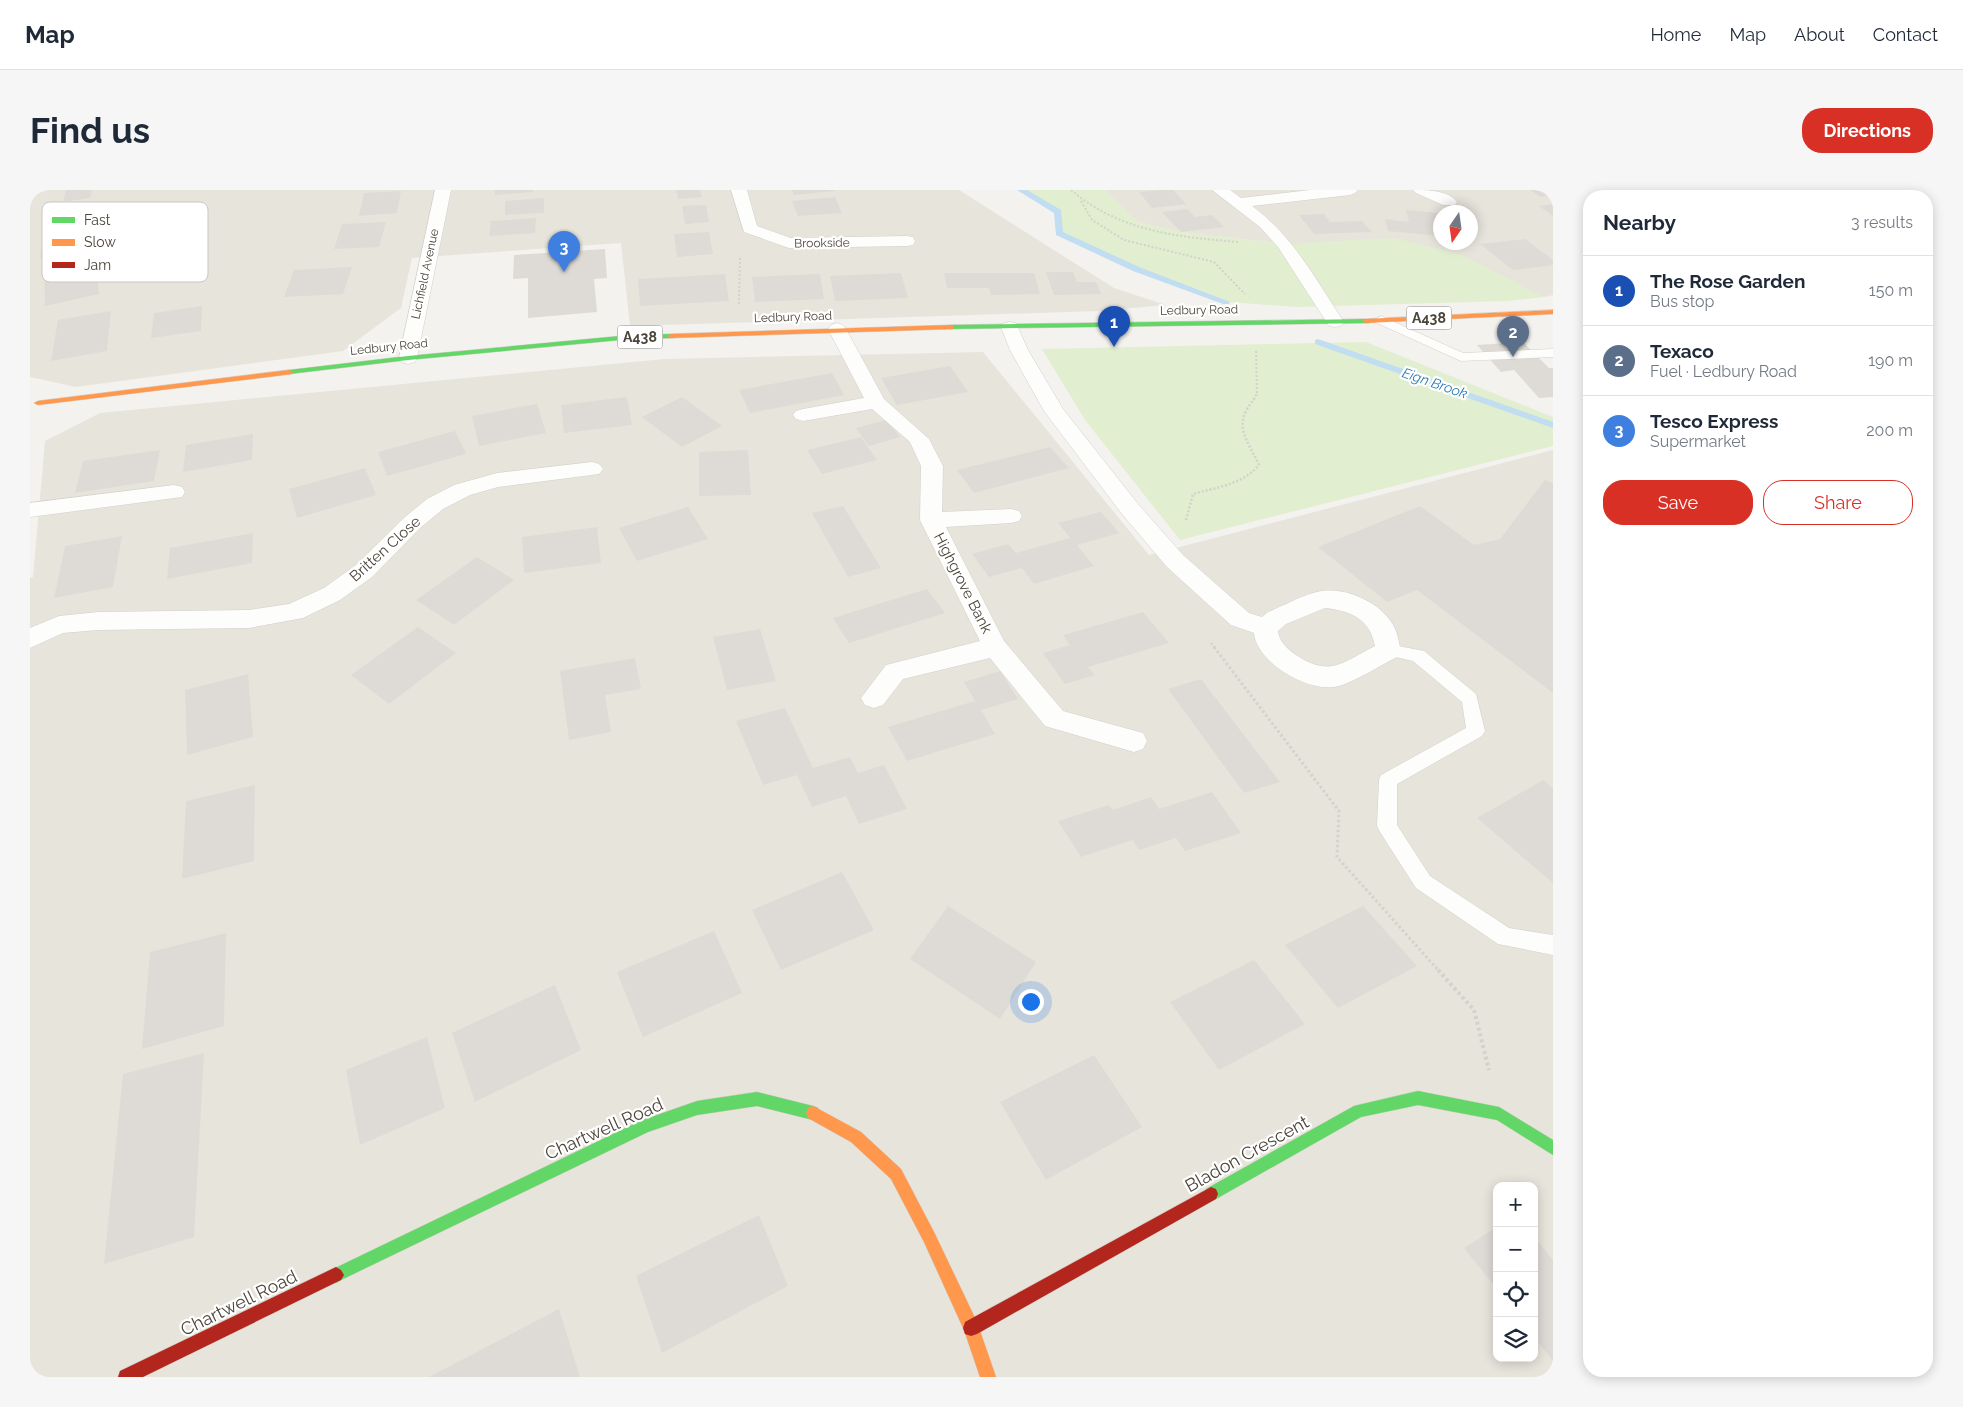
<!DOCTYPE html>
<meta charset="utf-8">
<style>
body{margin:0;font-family:Raleway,sans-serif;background:#f6f6f7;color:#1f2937}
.controls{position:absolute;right:15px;bottom:15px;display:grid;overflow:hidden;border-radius:10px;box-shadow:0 2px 12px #0003}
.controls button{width:45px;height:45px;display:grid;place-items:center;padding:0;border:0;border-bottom:1px solid #e0e1e3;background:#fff;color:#1f2937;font:25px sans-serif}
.compass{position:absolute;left:1403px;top:15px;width:45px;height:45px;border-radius:50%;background:#fff;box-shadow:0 2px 12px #0003;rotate:193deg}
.you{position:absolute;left:1000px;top:811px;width:18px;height:18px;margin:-12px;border:4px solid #fff;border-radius:50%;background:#1a73e8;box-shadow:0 0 0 8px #1a73e833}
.badge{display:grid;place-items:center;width:32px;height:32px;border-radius:50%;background:#d93025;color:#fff;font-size:16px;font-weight:700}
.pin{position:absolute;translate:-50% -41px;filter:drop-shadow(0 1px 2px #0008)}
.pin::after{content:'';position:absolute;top:26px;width:18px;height:15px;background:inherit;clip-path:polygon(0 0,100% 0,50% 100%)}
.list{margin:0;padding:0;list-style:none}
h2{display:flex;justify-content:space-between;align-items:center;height:65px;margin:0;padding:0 20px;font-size:21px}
h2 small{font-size:16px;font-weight:400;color:#747a83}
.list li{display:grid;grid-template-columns:32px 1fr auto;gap:15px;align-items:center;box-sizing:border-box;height:70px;padding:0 20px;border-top:1px solid #e0e1e3}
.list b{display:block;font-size:19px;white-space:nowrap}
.list p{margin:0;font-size:16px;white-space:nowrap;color:#747a83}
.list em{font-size:16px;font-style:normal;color:#747a83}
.actions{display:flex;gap:10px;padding:15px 20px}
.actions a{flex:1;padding:11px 0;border:1px solid #d93025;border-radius:20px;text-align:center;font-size:18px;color:#d93025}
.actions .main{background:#d93025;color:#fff}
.icon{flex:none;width:28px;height:28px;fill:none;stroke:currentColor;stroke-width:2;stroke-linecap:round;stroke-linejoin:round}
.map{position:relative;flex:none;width:1523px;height:1187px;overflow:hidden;border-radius:20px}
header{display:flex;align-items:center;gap:30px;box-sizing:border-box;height:70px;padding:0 25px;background:#fff;border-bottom:1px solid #e0e1e3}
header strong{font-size:24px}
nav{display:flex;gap:28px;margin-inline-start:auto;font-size:18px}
.intro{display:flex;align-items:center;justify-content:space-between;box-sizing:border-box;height:120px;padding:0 30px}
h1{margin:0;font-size:35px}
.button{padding:12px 22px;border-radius:20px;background:#d93025;color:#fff;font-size:18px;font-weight:700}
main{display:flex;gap:30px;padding:0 30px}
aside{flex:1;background:#fff;border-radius:20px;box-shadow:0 2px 12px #0003}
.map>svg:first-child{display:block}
.residential{fill:#e7e4dc;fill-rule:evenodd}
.green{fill:#e1eecf}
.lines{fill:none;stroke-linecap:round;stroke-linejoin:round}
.stream{fill:#c0ddf1;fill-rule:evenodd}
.building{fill:#dedbd6}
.lane-casing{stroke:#d2d0cb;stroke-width:1}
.street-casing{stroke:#d2d0cb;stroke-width:1}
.fast-casing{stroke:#d3cfc5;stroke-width:1}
.slow-casing{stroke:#d3cfc5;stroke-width:1}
.jam-casing{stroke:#d3cfc5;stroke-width:1}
.path-far3{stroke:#d3d2cc;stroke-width:2;stroke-dasharray:2 2;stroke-linecap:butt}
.path-far2{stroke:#d3d2cc;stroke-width:2.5;stroke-dasharray:2 2;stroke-linecap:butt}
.path-far1{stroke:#d3d2cc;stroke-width:3;stroke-dasharray:2.5 2.5;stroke-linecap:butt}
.path{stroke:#d3d2cc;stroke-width:4;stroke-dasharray:3 3;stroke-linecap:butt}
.lane{fill:#fdfdfc;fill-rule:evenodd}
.street{fill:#fdfdfc;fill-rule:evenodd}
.fast{fill:#63d668;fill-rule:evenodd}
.slow{fill:#ff974d;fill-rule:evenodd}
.jam{fill:#b3261e;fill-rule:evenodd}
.labels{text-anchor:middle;stroke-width:4.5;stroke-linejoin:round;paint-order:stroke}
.far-street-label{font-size:12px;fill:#4b4439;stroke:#fff}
.shield{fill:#fff;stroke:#817c74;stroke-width:1}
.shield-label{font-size:14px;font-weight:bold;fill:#4b4439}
.far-water-label{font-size:14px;font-style:italic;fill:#2e7ab2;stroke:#fff}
.street-label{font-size:15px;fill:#4b4439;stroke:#fff}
.near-street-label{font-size:18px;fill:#4b4439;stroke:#fff}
.key{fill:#fff;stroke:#c9c7c4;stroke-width:1}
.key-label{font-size:14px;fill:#4b4439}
</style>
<header>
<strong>Map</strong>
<nav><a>Home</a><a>Map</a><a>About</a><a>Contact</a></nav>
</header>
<div class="intro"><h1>Find us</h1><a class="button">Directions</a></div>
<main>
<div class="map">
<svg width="1523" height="1187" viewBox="0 0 1523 1187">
<rect width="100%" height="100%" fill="#f4f2ee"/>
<g class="residential">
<polygon points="0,0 929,0 1084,98 1136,115 1068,121 600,136 591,53 382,68 371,118 313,161 46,197 0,187"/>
<path d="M 1074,0 L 1523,0 L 1523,105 L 1514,107 L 1254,54 L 1151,42 L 1108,32 ZM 1410,22 L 1440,22 L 1440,52 L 1410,52 Z"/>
<path d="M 953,162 L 1119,365 L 1523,260 L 1523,1187 L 0,1187 L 0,388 L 3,387 L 15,251 L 70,223 L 634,169 ZM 1467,996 L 1504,996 L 1504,1168 L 1467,1168 Z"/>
</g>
<g class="green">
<polygon points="991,0 1074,0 1108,32 1152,42 1254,54 1363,48 1430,64 1514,107 1477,111 1268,117 1196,112 1106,79 1029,43 1027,22"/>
<polygon points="1336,152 1523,227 1523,256 1150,350 1055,230 1012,159"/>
</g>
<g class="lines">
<g class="stream">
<polygon points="987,0 997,0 1031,20 1033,42 1109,77 1200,112 1199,114 1193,114 1103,81 1026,45 1024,23"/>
<polygon points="1288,149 1523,232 1523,238 1285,154 1285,150"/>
</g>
</g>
<g class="building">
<polygon points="36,0 62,0 60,8 33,12"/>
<polygon points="465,0 503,0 503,2 465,5"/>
<polygon points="646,0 670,0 672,7 648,9"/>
<polygon points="762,0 805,0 805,1 764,5"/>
<polygon points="1133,0 1143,0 1156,14 1122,18 1109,2"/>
<polygon points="1500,0 1523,0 1523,5 1510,7"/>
<polygon points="371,1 367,23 329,26 334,3"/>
<polygon points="805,7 812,23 768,26 762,11"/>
<polygon points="514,8 514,23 475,25 475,11"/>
<polygon points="1523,14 1523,26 1509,16"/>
<polygon points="676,15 679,32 655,34 652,16"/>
<polygon points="1157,19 1165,27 1182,25 1194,37 1151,42 1132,22"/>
<polygon points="1376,20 1408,23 1410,29 1410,46 1358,41 1355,29 1379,32"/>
<polygon points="65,24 61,59 10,68 15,32"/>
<polygon points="1294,24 1300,32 1332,31 1342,42 1284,44 1269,25"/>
<polygon points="506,28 505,43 459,46 461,31"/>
<polygon points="356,32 349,57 304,59 312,34"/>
<polygon points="679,42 683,64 647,67 644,44"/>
<polygon points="1495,49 1523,70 1523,75 1483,80 1450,54"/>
<polygon points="575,59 577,88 564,89 567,122 498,128 498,88 483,89 484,65"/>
<polygon points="66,70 69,104 15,116 14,80"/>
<polygon points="322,77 313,104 254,107 264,80"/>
<polygon points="1016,82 1043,82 1047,92 1066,92 1071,104 1024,105"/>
<polygon points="871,83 878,108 805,111 800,86"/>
<polygon points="914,83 1004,83 1010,104 961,105 959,98 917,98"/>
<polygon points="695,84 699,111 610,116 608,89"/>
<polygon points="790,84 794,109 725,112 722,87"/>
<polygon points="172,116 171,141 121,148 124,123"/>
<polygon points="81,121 77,161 21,171 28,130"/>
<polygon points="1493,152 1519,178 1523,178 1523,207 1509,208 1484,180 1471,182 1447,155"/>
<polygon points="920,176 938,202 867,215 851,188"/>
<polygon points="802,183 814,205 720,223 709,200"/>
<polygon points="597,207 602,235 534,243 531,215"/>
<polygon points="652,207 692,236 652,257 612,227"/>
<polygon points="507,214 516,243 449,256 442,226"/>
<polygon points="856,230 870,247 839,256 826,238"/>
<polygon points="425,241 436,264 357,286 348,262"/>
<polygon points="223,244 222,270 153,282 156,255"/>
<polygon points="831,247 847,270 792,284 777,260"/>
<polygon points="1020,257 1039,278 944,303 927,280"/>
<polygon points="130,260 124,291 45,303 53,271"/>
<polygon points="718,260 721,305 669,306 669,262"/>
<polygon points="335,278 346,305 267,328 259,299"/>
<polygon points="1515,290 1523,293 1523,503 1387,400 1357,412 1288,357 1390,316 1444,355 1470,349"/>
<polygon points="813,316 851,378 818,387 782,323"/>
<polygon points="658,317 678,349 607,371 589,338"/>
<polygon points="1071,322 1089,343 1047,355 1064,376 1004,394 992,378 959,387 942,364 978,354 986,363 1040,348 1028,333"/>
<polygon points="567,337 571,373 494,383 492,347"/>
<polygon points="223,343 222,373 137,389 140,358"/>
<polygon points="92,346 83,397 24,408 35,356"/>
<polygon points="447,367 484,390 424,435 386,410"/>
<polygon points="897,399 915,423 819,453 803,428"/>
<polygon points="1113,422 1139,453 1058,477 1065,485 1035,494 1013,463 1040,455 1033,445"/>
<polygon points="388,437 426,463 359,514 321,485"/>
<polygon points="730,439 746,491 697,500 683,447"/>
<polygon points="605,468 611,499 575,505 581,542 539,550 530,481"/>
<polygon points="970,481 988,509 951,520 965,544 877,571 858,537 945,511 934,492"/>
<polygon points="218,484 223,547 157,565 155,500"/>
<polygon points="1171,489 1250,592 1214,603 1138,499"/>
<polygon points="755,518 783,578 820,567 828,583 854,575 877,619 829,634 816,606 782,617 767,585 733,595 706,531"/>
<polygon points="1513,590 1523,598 1523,693 1447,628"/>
<polygon points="225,595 224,671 152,689 156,611"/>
<polygon points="1182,602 1211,643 1155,661 1146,648 1109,660 1103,650 1051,667 1028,631 1079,615 1083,620 1121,607 1129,619"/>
<polygon points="812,682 844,740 751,780 722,720"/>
<polygon points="918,716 1006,772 970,829 880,769"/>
<polygon points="1333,716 1387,776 1308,818 1255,755"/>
<polygon points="684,741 712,803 613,847 587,782"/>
<polygon points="196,743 194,836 112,859 120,762"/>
<polygon points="1224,770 1275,834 1189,880 1140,812"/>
<polygon points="525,795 551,860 445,912 422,843"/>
<polygon points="397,847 415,918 330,955 316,880"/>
<polygon points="174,863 164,1047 74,1074 93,884"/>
<polygon points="1064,865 1112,937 1016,990 970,912"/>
<polygon points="729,1025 758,1096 632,1163 606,1086"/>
<polygon points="1467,1037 1467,1099 1434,1058"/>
<polygon points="1504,1047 1523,1070 1523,1171 1504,1147"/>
<polygon points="529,1119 550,1187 399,1187"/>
</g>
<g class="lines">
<g class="lane-casing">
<g id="lane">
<polygon points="1351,126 1433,163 1523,159 1523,167 1431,171 1347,133 1345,130"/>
<polygon points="1358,454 1394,461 1446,504 1455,541 1452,546 1367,594 1367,635 1400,686 1479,738 1523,745 1523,765 1468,754 1386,698 1350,642 1347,636 1349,590 1351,585 1436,538 1432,512 1383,471 1352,464 1350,460 1352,456"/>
</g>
</g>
<g class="street-casing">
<g id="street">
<polygon points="405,0 421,0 387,168 385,172 378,174 371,172 369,168"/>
<polygon points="701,0 717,0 727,36 761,48 877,46 883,47 885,51 883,55 877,56 759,58 714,42"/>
<path d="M 1182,0 L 1200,0 L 1211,8 L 1280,0 L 1328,0 L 1325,3 L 1320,5 L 1222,16 C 1264,47 1286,90 1314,132 L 1311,136 L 1305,137 L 1299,136 L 1248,57 L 1230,37 Z"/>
<path d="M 1383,0 C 1397,0 1418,0 1427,12 L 1425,15 L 1413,15 L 1386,3 Z"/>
<path d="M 980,132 L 986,133 L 998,160 L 1033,219 L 1108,314 L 1153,365 L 1219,423 L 1232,427 L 1238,422 C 1254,416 1277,402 1293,401 C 1322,397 1363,419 1368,448 C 1370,456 1371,459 1367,467 C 1351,475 1320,495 1304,497 C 1277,501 1226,472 1224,443 L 1201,435 L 1137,377 L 1092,324 L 1014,221 L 980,160 L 971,137 L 974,133 ZM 1295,418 C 1320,421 1340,428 1345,456 C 1313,472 1300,488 1266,465 C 1257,459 1249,451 1248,441 L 1256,434 Z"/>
<polygon points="807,133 813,135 816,139 854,209 899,249 913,276 912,322 981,319 989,321 992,326 989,331 981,333 916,337 974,451 1033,521 1113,543 1117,551 1113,559 1104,562 1015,536 960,468 873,489 853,515 844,518 835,515 831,508 856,475 950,451 890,330 891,276 880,252 842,219 773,231 766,229 763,225 766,221 773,219 834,208 798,139 801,135"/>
<polygon points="562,272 569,274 573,279 569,284 468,297 440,305 413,319 390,338 342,387 310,410 273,428 219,438 68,440 33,443 0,458 0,438 29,426 68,422 219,420 259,414 294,398 326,375 374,328 397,309 424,295 467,283"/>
<polygon points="144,295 152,297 155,302 152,307 0,327 0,313"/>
</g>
</g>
<g class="fast-casing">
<g id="fast">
<polygon points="1336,129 1340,131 1339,133 920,139 916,137 920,135"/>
<polygon points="641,144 644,144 644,148 601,149 378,170 259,184 255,182 259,180 378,166 601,145"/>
<polygon points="1388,901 1469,917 1523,950 1523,965 1467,930 1388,915 1331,927 1186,1009 1181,1011 1176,1009 1174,1004 1176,999 1324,916"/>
<polygon points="727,902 783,916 788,918 790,923 788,928 783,930 727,916 667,925 618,942 311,1090 306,1093 301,1090 298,1085 301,1080 610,931 667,911"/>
</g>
</g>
<g class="slow-casing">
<g id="slow">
<polygon points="1523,120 1523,124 1336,133 1332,131 1336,129"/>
<polygon points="920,135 923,135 923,139 641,148 637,146 641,144"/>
<polygon points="259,180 263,182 262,184 8,215 4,213 8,211"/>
<polygon points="783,916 831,942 871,979 904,1042 947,1132 966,1187 950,1187 934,1140 894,1052 861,989 821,952 778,928 776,923 778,918"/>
</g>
</g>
<g class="jam-casing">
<g id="jam">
<polygon points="1181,997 1186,999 1188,1004 1186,1009 947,1144 941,1146 935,1144 933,1138 935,1132"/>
<polygon points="306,1077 311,1080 314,1085 311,1090 113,1187 88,1187 90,1181"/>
</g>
</g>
<g class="path-far3">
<path d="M 1041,0 C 1089,41 1147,47 1208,52"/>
<polyline points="1051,11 1062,30 1094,50 1184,72 1215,104"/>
<polyline points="709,114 710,67"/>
<polyline points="1226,161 1227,203"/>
</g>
<g class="path-far2">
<path d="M 1156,330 L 1163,304 C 1187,297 1212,295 1229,275 C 1221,256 1205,240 1217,219 C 1220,213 1226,209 1227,202"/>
<polyline points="1181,453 1185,458"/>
</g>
<polyline class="path-far1" points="1184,457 1309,621 1307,667 1409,781"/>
<polyline class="path" points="1408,780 1444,820 1459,880"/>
<use href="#lane" class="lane"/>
<use href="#street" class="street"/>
<use href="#fast" class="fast"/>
<use href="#slow" class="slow"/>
<use href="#jam" class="jam"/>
</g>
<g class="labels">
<g class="far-street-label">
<text transform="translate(792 53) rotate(-1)" y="4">Brookside</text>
<text transform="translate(395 84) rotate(-78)" y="4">Lichfield Avenue</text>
<text transform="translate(1169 120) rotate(-1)" y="4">Ledbury Road</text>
<text transform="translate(763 127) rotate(-2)" y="4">Ledbury Road</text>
<text transform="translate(359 157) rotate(-6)" y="4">Ledbury Road</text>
</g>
<g class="shield">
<rect x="1376.5" y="116.5" width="45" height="23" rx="4"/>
<rect x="587.5" y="135.5" width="45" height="23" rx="4"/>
</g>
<g class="shield-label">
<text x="1399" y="133">A438</text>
<text x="610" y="152">A438</text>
</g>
<g class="far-water-label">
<text transform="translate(1405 193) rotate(19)" y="5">Eign Brook</text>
</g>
<g class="street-label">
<text transform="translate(355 359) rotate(-42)" y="5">Britten Close</text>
<text transform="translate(933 393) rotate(63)" y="5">Highgrove Bank</text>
</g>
<g class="near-street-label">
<text transform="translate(574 939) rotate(-24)" y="6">Chartwell Road</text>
<text transform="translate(1217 964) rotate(-29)" y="6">Bladon Crescent</text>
<text transform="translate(209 1113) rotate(-26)" y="6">Chartwell Road</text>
</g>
</g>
<rect x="12" y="12" width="166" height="80" rx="8" class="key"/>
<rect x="22" y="27" width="23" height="6" fill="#63d668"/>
<rect x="22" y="49" width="23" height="7" fill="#ff974d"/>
<rect x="22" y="72" width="23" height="6" fill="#b3261e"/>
<g class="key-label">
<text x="54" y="35">Fast</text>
<text x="54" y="57">Slow</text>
<text x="54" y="80">Jam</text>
</g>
</svg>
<div class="controls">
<button>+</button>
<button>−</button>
<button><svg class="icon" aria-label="locate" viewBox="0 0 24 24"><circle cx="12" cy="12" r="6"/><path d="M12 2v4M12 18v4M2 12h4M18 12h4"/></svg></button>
<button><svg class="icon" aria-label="layers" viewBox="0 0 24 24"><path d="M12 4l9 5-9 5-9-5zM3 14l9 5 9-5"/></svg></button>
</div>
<svg class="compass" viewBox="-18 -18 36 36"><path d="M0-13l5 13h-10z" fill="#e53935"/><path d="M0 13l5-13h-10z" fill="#747a83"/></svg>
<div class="you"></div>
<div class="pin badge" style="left:1084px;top:157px;background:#1a4fb4">1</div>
<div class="pin badge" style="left:1483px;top:167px;background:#5c6f8a">2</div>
<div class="pin badge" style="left:534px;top:82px;background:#3f7fe0">3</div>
</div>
<aside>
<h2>Nearby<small>3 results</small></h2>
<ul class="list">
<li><span class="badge" style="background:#1a4fb4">1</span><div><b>The Rose Garden</b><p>Bus stop</p></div><em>150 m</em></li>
<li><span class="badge" style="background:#5c6f8a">2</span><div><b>Texaco</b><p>Fuel · Ledbury Road</p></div><em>190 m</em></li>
<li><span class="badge" style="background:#3f7fe0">3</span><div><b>Tesco Express</b><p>Supermarket</p></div><em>200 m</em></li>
</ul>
<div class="actions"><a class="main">Save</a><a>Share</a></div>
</aside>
</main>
